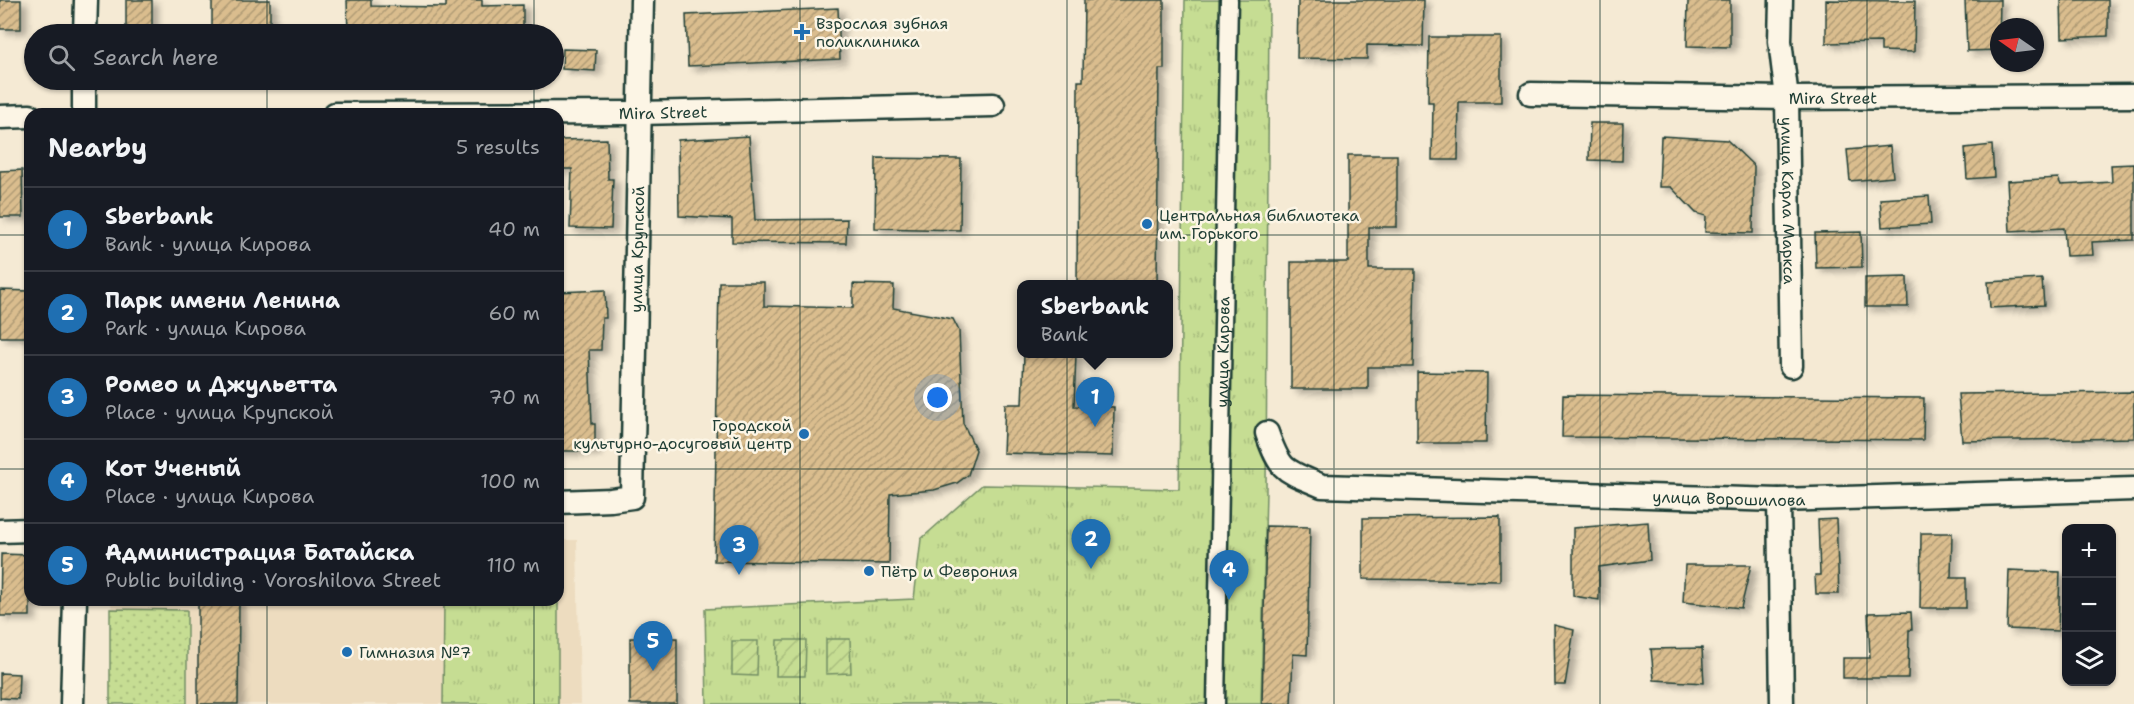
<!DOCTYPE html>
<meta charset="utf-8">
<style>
body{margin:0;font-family:"Shantell Sans",sans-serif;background:#242831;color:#f1f3f6}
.controls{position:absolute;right:18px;bottom:18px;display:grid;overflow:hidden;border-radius:12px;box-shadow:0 2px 4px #0004}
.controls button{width:54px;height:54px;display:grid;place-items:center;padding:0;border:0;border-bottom:2px solid #363941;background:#171b24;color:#f1f3f6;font:30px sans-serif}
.compass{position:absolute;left:1990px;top:18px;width:54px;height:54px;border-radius:50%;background:#171b24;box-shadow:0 2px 4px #0004;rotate:284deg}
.you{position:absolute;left:938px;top:398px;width:21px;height:21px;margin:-15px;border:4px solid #fff;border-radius:50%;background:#1a73e8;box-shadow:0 0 0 9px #1a73e833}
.badge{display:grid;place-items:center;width:39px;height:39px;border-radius:50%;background:#1f6fb2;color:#fff;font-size:20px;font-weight:700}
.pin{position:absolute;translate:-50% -50px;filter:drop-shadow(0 2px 3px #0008)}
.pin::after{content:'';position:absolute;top:32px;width:21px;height:18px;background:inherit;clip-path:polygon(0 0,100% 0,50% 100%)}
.popup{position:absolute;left:1017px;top:280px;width:156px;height:78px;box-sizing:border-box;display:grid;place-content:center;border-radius:12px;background:#171b24;filter:drop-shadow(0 2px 4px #0005);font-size:20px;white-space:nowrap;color:#9ea1a6}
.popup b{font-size:22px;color:#f1f3f6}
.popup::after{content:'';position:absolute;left:50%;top:100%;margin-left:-12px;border:12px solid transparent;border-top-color:#171b24}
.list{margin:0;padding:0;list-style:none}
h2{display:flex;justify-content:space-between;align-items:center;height:78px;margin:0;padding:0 24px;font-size:26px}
h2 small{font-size:20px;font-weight:400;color:#9ea1a6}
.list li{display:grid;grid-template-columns:39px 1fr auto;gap:18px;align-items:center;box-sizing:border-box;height:84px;padding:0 24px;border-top:2px solid #363941}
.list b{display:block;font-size:22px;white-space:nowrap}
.list p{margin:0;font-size:20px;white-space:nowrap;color:#9ea1a6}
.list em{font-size:20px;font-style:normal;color:#9ea1a6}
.icon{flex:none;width:33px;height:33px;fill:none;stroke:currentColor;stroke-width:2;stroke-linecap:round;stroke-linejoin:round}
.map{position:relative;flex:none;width:2134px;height:704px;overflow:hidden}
.search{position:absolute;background:#171b24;box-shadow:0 2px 4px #0004;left:24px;top:24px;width:540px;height:66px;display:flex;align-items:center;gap:15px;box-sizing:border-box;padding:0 21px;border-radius:33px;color:#9ea1a6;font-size:22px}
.panel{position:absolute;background:#171b24;box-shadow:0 2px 4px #0004;left:24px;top:108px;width:540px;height:498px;border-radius:18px}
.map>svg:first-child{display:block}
.built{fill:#eddcbf}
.grass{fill:url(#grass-dots);stroke:#728d64;stroke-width:1.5}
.park{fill:url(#park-tufts);stroke:#728d64;stroke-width:1.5}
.garden{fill:url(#garden-furrows);stroke:#728d64;stroke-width:1.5}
.building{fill:url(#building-hatch);stroke:#1f3d34;stroke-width:1.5;filter:url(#shadow)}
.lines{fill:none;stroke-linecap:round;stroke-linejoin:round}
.pedestrian-casing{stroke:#1f3d34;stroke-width:21}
.minor-casing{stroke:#1f3d34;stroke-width:27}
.pedestrian{stroke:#fcf5e5;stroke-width:16}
.minor{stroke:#fcf5e5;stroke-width:22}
.grid{fill:none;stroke:#1f3d34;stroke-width:1.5;stroke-opacity:0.55}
.poi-dot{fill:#1f6fb2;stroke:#fcf5e5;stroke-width:2}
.labels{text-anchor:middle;stroke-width:5;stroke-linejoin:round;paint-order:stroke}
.poi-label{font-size:16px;fill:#1f3d34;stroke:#fcf5e5;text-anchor:start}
.street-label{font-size:16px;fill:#1f3d34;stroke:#fcf5e5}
</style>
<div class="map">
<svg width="2134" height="704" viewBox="0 0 2134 704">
<defs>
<pattern id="grass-dots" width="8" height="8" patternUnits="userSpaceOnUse" patternTransform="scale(1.5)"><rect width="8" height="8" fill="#c6dd93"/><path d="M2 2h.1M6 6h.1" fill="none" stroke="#aabf7f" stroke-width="1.8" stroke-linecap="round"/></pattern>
<pattern id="park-tufts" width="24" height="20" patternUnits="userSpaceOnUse" patternTransform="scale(1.5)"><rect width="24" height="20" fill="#c6dd93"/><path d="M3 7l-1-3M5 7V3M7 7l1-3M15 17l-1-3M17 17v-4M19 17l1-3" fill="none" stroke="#aabf7f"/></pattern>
<pattern id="garden-furrows" width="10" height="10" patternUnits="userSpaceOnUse" patternTransform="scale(1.5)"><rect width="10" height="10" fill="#c6dd93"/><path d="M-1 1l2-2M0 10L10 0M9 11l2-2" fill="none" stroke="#aabf7f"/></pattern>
<pattern id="building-hatch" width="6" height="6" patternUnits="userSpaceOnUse" patternTransform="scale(1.5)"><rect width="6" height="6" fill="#dabd8e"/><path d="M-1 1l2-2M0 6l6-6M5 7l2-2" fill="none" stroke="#b09b75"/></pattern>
<filter id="shadow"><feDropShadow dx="6" dy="4" stdDeviation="3" flood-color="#0004"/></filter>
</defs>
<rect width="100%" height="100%" fill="#f5ead4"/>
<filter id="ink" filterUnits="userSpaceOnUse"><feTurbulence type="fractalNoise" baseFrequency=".0167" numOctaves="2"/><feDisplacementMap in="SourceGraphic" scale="12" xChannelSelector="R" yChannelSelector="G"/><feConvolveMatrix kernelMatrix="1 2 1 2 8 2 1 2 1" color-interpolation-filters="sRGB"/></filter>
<g filter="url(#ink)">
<polygon class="built" points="558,540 577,540 580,704 116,704 111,600 558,600"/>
<polygon class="grass" points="110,609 187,610 187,704 110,704"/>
<g class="park">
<polygon points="1185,0 1269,0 1266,491 1261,704 707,704 705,609 914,599 921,539 982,485 1179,489"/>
<polygon points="558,560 558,704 443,704 444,600 558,600"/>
</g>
<g class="garden">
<polygon points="826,639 850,639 851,673 826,674"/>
<polygon points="777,640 806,640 805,676 776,676"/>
<polygon points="732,641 758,641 757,676 732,675"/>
</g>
<g class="building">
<rect x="0" y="0" width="21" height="29"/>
<rect x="126" y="0" width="26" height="34"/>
<polygon points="212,0 270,0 270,27 256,34 212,34"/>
<polygon points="347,0 371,0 371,6 446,7 446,0 482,0 482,6 523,5 523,31 420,34 348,34"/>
<polygon points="1084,0 1164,0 1164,69 1159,69 1157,285 1077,285 1078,81 1083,81"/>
<polygon points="1298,0 1424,0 1423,46 1367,45 1367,59 1297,58"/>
<polygon points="1688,0 1730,0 1730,47 1687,46"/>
<polygon points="1826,0 1915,1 1914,52 1881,51 1881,42 1826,43"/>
<polygon points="1965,0 2000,0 1999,50 1967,51"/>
<polygon points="2061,0 2108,0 2108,36 2062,38"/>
<polygon points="838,8 840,59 688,66 686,15"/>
<polygon points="1429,37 1501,37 1501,102 1459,102 1458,160 1432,160 1433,102 1428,102"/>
<polygon points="563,49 596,50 595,71 562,69"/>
<polygon points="1590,123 1623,123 1622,161 1589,160"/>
<polygon points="749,136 755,220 847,219 846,243 732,242 732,219 679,216 678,140"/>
<polygon points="1661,136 1727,140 1754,166 1753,233 1705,232 1706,216 1696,213 1671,187 1659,187"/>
<polygon points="607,139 608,179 613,179 611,229 570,228 572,169 558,169 558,140"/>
<polygon points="1992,145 1994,177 1967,179 1965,148"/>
<polygon points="1890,146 1893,177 1850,181 1847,150"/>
<polygon points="1348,155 1397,155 1397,227 1369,227 1369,269 1415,269 1413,367 1368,367 1368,389 1291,389 1291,262 1348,262"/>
<polygon points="876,158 961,159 960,230 875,228"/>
<polygon points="2134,164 2134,240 2092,242 2093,255 2066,256 2064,228 2010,231 2007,181 2058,178 2061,185 2112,182 2111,165"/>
<polygon points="22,170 23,217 0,217 0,171"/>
<polygon points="1929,196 1931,224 1882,227 1880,199"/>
<polygon points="1861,232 1862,267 1816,268 1815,233"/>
<polygon points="1907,277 1908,307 1865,307 1865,278"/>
<polygon points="2042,279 2044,305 1990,308 1988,282"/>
<polygon points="719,282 764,282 764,306 853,308 853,284 894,285 893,308 953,319 959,331 963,423 976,450 968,475 957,483 934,490 890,494 889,564 714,561"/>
<polygon points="0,290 30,291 30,337 0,337"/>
<polygon points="605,290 606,318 602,318 601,350 589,350 592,424 595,424 595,451 558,451 558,292"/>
<polygon points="1024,354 1076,354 1074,406 1114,407 1113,456 1003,453 1005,404 1022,404"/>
<polygon points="1417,372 1487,373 1486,443 1417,443"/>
<polygon points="2134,392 2134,438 1962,441 1958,394"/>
<polygon points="1563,395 1924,398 1923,440 1562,437"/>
<polygon points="1500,517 1500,581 1363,579 1363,518"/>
<polygon points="1836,519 1839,594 1816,594 1815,575 1820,575 1818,520"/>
<polygon points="1648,522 1650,560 1599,567 1599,600 1573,596 1573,528"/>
<polygon points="1266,526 1310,527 1307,655 1293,654 1291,704 1262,704"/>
<polygon points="1921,533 1952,533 1951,578 1966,578 1966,608 1920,608"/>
<polygon points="1,554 30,555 30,616 0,616"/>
<polygon points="1685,565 1751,565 1741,608 1683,602"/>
<polygon points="2009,570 2060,572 2058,631 2007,629"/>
<polygon points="198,600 239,600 238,704 198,704"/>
<polygon points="1911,612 1912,630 1909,630 1908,678 1843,678 1843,658 1870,658 1868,613"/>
<polygon points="1554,625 1574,630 1565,685 1555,685"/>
<rect x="630" y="638" width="47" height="66"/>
<polygon points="1702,648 1704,683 1654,680 1651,649"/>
<polygon points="0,673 19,674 18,699 0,698"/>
</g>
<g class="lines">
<g class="pedestrian-casing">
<g id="pedestrian">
<path id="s1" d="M 1216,704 L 1229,0"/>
</g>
</g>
<g class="minor-casing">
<g id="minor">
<path id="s2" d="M 1781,0 L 1780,41 L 1787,98 L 1791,366"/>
<polyline points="85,34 86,0"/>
<path id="s3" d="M 1531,94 L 1787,98 L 2134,96"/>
<polyline points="84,114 84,80"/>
<path id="s4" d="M 335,114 L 640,113 L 993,105"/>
<polyline points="0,117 30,116"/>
<path id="s5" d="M 1267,433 C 1281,473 1285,470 1322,486 L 1779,500 L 2134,489"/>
<polyline points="1779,500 1782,704"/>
<path id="s6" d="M 558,502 L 611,500 L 632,497 L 642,0"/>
<polyline points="0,531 30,530"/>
<polyline points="72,704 75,600"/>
</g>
</g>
<use href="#pedestrian" class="pedestrian"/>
<use href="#minor" class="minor"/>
</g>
</g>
<path class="grid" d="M 267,0 L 267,34M 534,0 L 534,34M 800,0 L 800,704M 1067,0 L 1067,704M 1334,0 L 1334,704M 1600,0 L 1600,704M 1867,0 L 1867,704M 267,80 L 267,114M 534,80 L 534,114M 0,235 L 30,235M 558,235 L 2134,235M 0,469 L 30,469M 558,469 L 2134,469M 267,600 L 267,704M 534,600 L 534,704"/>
<g class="poi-dot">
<path d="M799 23h6v6h6v6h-6v6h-6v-6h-6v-6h6z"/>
<circle cx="1147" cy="224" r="6"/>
<circle cx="804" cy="434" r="6"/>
<circle cx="869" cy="571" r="6"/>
<circle cx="347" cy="652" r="6"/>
</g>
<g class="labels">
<g class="poi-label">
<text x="816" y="29">Взрослая зубная<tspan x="816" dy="18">поликлиника</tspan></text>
<text x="1159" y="221">Центральная библиотека<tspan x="1159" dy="18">им. Горького</tspan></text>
<text x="792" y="431" text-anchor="end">Городской<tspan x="792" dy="18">культурно-досуговый центр</tspan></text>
<text x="881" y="577">Пётр и Феврония</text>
<text x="359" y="658">Гимназия №7</text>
</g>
<g class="street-label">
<text dy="6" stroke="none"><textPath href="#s3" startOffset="302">Mira Street</textPath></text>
<text dy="6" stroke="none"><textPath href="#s4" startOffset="328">Mira Street</textPath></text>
<text dy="6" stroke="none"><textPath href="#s2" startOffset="201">улица Карла Маркса</textPath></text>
<text dy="6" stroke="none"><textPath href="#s6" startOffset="322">улица Крупской</textPath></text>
<text dy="6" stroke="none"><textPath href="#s1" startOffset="352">улица Кирова</textPath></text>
<text dy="6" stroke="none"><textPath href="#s5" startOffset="488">улица Ворошилова</textPath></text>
</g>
</g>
</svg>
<div class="controls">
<button>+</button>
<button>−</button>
<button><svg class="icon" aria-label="layers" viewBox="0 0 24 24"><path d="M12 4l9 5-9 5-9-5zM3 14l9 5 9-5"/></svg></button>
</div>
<svg class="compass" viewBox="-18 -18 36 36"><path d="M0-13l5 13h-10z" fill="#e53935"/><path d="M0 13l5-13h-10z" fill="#9ea1a6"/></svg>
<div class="you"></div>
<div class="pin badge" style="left:1095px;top:427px">1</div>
<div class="popup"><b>Sberbank</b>Bank</div>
<div class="pin badge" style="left:1091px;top:569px">2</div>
<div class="pin badge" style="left:739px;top:575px">3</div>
<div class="pin badge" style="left:1229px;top:600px">4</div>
<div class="pin badge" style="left:653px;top:671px">5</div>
<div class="search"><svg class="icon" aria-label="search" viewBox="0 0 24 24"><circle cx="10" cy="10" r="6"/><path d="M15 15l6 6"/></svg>Search here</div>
<section class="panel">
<h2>Nearby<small>5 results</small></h2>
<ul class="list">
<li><span class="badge">1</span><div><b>Sberbank</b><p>Bank · улица Кирова</p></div><em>40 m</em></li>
<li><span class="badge">2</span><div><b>Парк имени Ленина</b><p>Park · улица Кирова</p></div><em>60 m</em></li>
<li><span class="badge">3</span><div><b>Ромео и Джульетта</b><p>Place · улица Крупской</p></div><em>70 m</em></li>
<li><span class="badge">4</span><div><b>Кот Ученый</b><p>Place · улица Кирова</p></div><em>100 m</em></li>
<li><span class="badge">5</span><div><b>Администрация Батайска</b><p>Public building · Voroshilova Street</p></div><em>110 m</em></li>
</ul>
</section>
</div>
